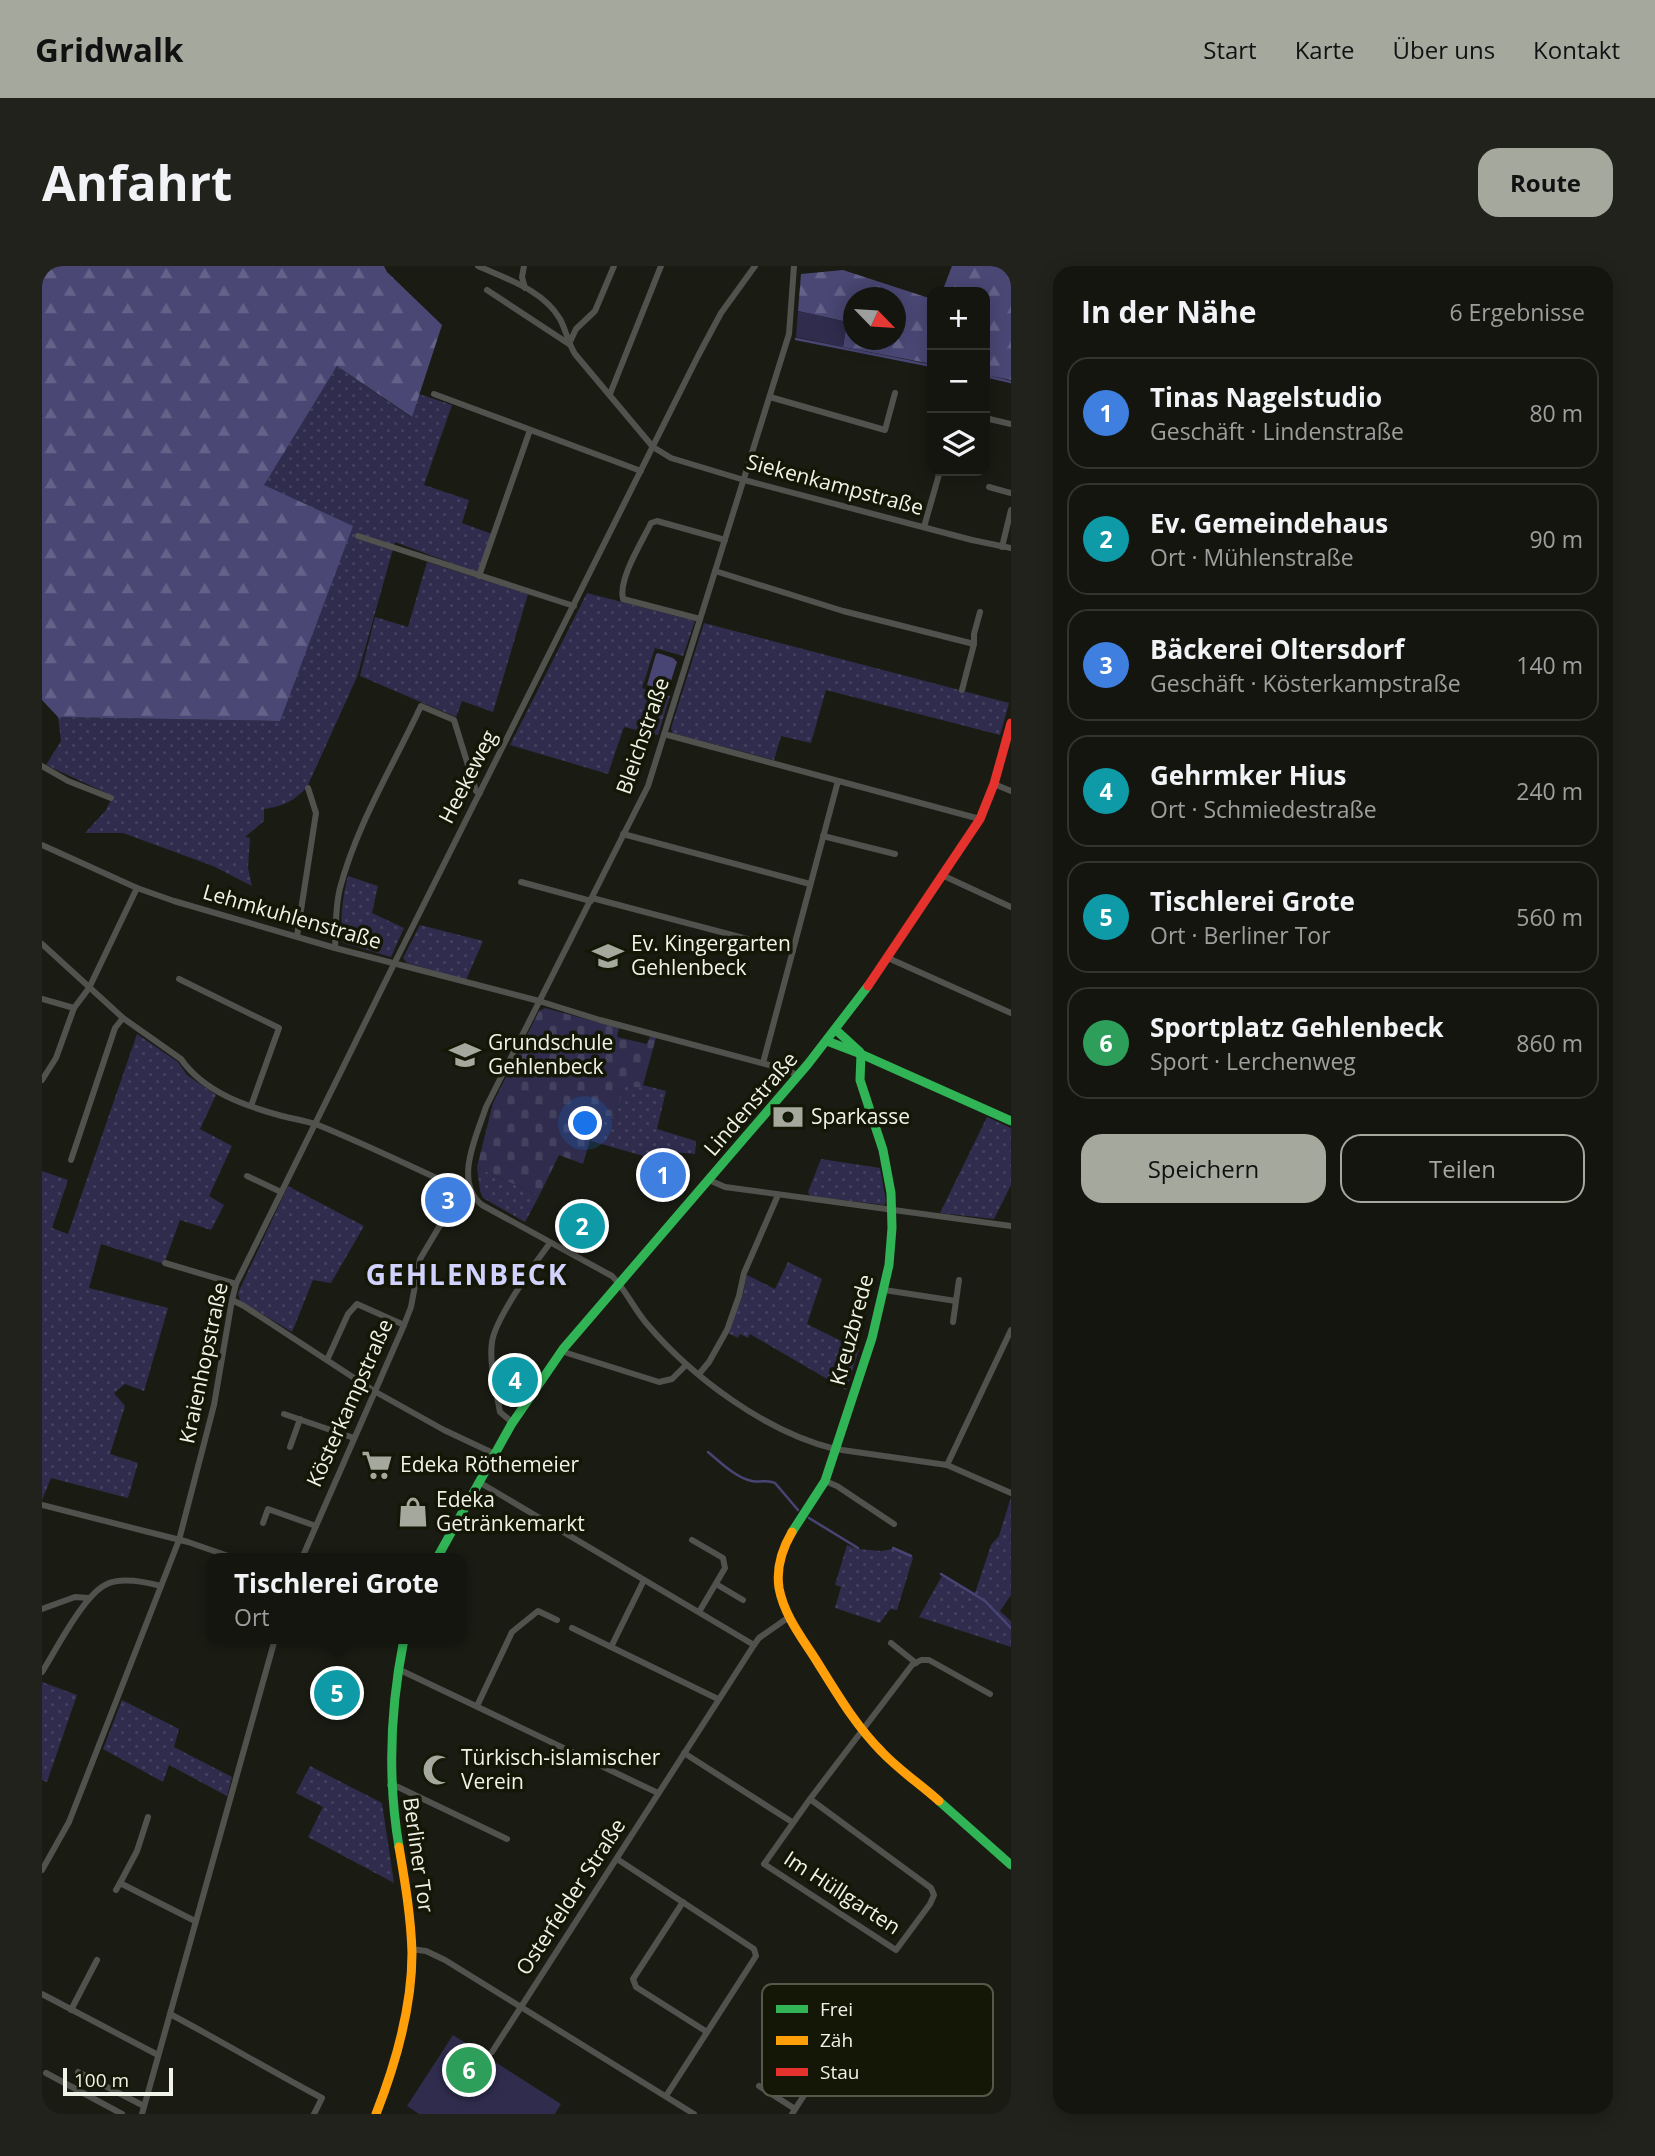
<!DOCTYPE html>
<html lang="de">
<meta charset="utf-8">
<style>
body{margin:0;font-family:"Open Sans",sans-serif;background:#21221c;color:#f1f3f6}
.controls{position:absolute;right:21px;top:21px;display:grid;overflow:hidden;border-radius:14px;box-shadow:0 4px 18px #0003}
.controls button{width:63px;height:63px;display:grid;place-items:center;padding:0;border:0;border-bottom:2px solid #33342e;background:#14150e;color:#f1f3f6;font:35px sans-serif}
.compass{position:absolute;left:801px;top:21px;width:63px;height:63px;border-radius:50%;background:#14150e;box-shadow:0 4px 18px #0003;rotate:115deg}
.scale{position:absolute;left:21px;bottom:18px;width:110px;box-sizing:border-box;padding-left:7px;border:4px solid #f0f3e7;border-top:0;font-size:19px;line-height:24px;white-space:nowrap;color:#f0f3e7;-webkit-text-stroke:5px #141706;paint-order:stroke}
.you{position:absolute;left:544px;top:858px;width:24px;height:24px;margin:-18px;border:5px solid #fff;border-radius:50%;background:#1a73e8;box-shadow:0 0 0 10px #1a73e833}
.badge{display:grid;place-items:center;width:46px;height:46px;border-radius:50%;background:#a5a89d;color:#fff;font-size:23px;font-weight:700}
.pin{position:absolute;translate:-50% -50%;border:4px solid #fff;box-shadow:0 2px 7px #0006}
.popup{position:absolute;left:165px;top:1287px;width:259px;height:91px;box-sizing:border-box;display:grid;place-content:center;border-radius:14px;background:#14150e;filter:drop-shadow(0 2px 5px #0005);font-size:23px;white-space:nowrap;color:#9d9f9e}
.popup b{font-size:26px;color:#f1f3f6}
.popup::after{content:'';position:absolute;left:50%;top:100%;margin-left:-14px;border:14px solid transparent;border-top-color:#14150e}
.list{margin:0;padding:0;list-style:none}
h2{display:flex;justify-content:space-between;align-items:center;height:91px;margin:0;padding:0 28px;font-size:30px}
h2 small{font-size:23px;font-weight:400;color:#9d9f9e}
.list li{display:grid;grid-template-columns:46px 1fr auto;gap:21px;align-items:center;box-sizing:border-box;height:112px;margin:0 14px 14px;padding:0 14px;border:2px solid #33342e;border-radius:21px}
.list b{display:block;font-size:26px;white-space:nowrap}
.list p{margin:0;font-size:23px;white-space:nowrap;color:#9d9f9e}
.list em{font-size:23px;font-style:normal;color:#9d9f9e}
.actions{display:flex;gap:14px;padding:21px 28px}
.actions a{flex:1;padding:16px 0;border:2px solid #a5a89d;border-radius:21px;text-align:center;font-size:24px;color:#a5a89d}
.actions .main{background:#a5a89d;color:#111}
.icon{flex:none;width:38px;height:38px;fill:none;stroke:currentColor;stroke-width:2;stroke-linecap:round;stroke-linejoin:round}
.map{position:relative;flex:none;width:969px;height:1848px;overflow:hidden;border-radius:21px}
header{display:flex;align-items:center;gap:42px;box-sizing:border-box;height:98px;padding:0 35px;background:#a5a89d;color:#111}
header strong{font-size:33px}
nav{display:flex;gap:38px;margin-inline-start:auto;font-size:24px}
.intro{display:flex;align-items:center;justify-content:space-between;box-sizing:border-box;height:168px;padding:0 42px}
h1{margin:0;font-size:49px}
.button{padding:18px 32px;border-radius:21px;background:#a5a89d;color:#111;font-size:24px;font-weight:700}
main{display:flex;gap:42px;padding:0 42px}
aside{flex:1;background:#14150e;border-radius:21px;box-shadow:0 4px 18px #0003}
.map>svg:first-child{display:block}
.grass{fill:url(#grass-dots)}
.forest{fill:url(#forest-firs);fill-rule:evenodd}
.cemetery{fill:url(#cemetery-stones)}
.green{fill:#2f2c4d}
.water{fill:#484474}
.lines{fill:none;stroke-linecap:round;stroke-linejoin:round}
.stream{stroke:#484474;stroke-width:2.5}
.street{stroke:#51524e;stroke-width:6}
.fast{stroke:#30b455;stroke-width:9}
.slow{stroke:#ff9f0a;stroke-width:9}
.jam{stroke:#e5322d;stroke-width:9}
.labels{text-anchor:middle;stroke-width:7;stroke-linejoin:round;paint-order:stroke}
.street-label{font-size:21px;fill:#f0f3e7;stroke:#141706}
.poi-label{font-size:21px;fill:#f0f3e7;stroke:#141706;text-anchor:start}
.district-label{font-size:28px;font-weight:bold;letter-spacing:2px;fill:#d1d2fd;stroke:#141706}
.key{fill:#141706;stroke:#56594a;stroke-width:2}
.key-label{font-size:19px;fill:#f0f3e7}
</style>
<header>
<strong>Gridwalk</strong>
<nav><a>Start</a><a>Karte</a><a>Über uns</a><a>Kontakt</a></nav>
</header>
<div class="intro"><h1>Anfahrt</h1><a class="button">Route</a></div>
<main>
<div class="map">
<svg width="969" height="1848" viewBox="0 0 969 1848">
<defs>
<pattern id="grass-dots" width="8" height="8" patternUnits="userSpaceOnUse" patternTransform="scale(1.75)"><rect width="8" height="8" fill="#2f2c4d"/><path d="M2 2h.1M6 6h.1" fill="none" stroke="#43415e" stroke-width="1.8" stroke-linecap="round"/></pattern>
<pattern id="forest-firs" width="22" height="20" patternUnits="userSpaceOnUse" patternTransform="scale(1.75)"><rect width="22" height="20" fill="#4a4775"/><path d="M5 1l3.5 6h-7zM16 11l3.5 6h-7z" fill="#646289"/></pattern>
<pattern id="cemetery-stones" width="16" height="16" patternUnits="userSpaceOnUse" patternTransform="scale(1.75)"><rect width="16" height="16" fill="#2f2c4d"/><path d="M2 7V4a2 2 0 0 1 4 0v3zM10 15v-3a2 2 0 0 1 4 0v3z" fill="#43415e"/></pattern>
</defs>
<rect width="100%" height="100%" fill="#1a1c13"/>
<g class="grass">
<path d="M 295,100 L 369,151 L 377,128 L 410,139 L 382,219 L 427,234 L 420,257 L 450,268 L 436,307 L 353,276 L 315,411 L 265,521 C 251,536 241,540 222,543 L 222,555 L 203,571 L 208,572 L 206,602 L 210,620 L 171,600 L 81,567 L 43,567 L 64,544 L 71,530 L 4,499 L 19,475 L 16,451 L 238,455 L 221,219 Z"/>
<polygon points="385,296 486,328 451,446 420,435 414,451 318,410 333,351 366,361"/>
<polygon points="545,327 653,355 641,390 613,382 600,422 628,430 616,469 582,461 566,508 468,479"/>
<polygon points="662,357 967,437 958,469 784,424 769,477 739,470 732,494 630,467 629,462"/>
<path d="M 306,610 L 336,620 L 330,647 L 362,662 L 349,691 L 301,677 C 298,654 300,633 306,610 Z"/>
<polygon points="378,659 441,675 424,714 365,697 361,692"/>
<polygon points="95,768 136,796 145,809 174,829 158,863 190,880 167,930 182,939 169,964 138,954 122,998 59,978 47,1022 126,1042 102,1125 83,1118 72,1127 83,1140 68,1188 96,1197 86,1232 9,1212 0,1234 0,905 26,914 10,962 26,968"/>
<polygon points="582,818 598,822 601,819 624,825 615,863 654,875 653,888 631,886 626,897 549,875 555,849 574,851"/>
<polygon points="945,851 969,862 969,919 952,953 898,947"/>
<polygon points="779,893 838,902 844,936 842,939 768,930 766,926"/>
<polygon points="435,901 497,930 483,956 441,932 438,925"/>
<polygon points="246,920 322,960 289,1017 271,1014 250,1066 198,1035 196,1027"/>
<polygon points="746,996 780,1013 765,1058 817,1084 804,1124 708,1068 706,1072 698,1068 696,1072 686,1067 700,1031 705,1009 733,1023"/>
<polygon points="969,1231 969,1329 958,1345 969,1355 969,1381 877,1351 901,1308 933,1327 949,1279 957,1270"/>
<polygon points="805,1279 816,1283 839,1285 851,1283 871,1292 855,1344 848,1343 838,1357 793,1342 799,1321 793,1319"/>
<polygon points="0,1416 35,1429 5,1516 0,1514"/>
<polygon points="80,1434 137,1463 132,1481 190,1511 185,1530 127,1499 121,1516 61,1483"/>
<polygon points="268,1500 340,1537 352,1617 266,1571 281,1541 254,1527"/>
</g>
<g class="forest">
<polygon points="0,0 342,0 345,6 400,59 370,151 295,100 222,219 311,260 238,455 16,451 0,434"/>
<polygon points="910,0 969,0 969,114 943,109 943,26 900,26"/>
<path d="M 801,4 L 890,33 L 890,98 L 801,81 L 805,56 L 756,45 L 759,8 ZM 811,32 L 853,32 L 853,74 L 811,74 Z"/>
</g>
<polygon class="cemetery" points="503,742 577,762 575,771 605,778 608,770 614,772 601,819 599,822 582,819 574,851 555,849 541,898 517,889 497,930 435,901 451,837 497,745"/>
<g class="green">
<polygon points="756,45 805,56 801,81 754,71"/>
<polygon points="843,1718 879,1739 863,1761 837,1745 822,1743 824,1739 829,1739"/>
<polygon points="411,1769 519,1838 513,1848 377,1848 365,1840"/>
</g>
<polygon class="water" points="616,387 631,392 635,396 627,421 616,422 605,419 614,388"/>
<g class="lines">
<g class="stream">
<polyline points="754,73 890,100"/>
<polyline points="943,110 969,116"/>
<path d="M 666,1186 C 678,1196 694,1212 710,1215 C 719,1217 725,1213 733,1217 L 756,1244"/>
<polyline points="767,1252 816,1282"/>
<polyline points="851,1282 869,1290"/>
<polyline points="899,1308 943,1335 969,1362"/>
</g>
<g class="street">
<path d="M 436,0 C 465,13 501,24 518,53 C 524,64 526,77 533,88 L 611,181 L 629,192 L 702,214 L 930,274 L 969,282"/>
<polyline points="482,0 480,11 483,22"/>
<path d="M 752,0 L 747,68 L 606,520 L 444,841 C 435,869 411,916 440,939 L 570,1010 C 584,1024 592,1043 605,1058 C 651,1112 724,1166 793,1183 L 905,1199 L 969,1227"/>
<polyline points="445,24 527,78 534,63 553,45 572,0"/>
<polyline points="392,128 599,205"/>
<polyline points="568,128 619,0"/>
<polyline points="728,131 843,164 853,127"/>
<polyline points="943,152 969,158"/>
<polyline points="947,221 969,227"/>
<polyline points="882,261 898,205"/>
<polyline points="316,270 532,340"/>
<polyline points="960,281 969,244"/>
<polyline points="673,305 801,345 932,378"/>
<polyline points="437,310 488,164"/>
<path d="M 658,353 L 581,333 C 576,313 600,276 609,257 L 615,255 L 683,274"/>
<polyline points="920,424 932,378 932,368 938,346"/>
<polyline points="622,468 938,553"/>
<polyline points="0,500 26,515 69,532"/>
<polyline points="952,518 969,525"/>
<polyline points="581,568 768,618"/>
<polyline points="781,570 853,588"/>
<polyline points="0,579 95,622 132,635 293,682 497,735 558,754 746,804 756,810"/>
<polyline points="902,610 969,641"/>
<polyline points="479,616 549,635"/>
<polyline points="550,632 751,685"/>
<polyline points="255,670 274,547 266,522"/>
<path d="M 0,678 L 81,752 L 139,793 C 162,826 203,840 240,850 C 252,853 265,855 276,859 C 323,878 368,900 414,921 L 427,919"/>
<path d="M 293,682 C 294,662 293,642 298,622 C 315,558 351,500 379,440 L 412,454 L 434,525 L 438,527"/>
<polyline points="846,692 969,747"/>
<polyline points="137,713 237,762 209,840"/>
<polyline points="0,733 32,742"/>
<polyline points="721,797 796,515"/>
<polyline points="0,814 14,792 32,742 47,722 95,622"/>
<polyline points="29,894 73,762 81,752"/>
<polyline points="205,910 239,926"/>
<polyline points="667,914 683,921 969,960"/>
<polyline points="123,997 194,1018"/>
<polyline points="842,1024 914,1035 917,1014"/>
<polyline points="190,1034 202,1040 332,1125 402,1164 453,1188"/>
<polyline points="911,1056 914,1035"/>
<polyline points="521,1083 525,1087 617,1116 630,1113 644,1099"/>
<polyline points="285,1094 306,1048 315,1038 362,1059"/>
<polyline points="657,1108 667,1096 685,1064 697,1030 702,1007 736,929"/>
<polyline points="242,1148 312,1172"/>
<path d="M 471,1157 L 458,1146 C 454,1124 447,1097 450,1076 C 453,1053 493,997 508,977"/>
<polyline points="248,1181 258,1153"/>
<polyline points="905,1199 969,1064"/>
<polyline points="783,1215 795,1220 852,1258"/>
<polyline points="437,1216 712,1379"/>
<polyline points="0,1239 146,1276 192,1292"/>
<polyline points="221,1257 226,1243 274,1260"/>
<polyline points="650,1274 681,1292 683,1302 657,1346"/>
<polyline points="260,1292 362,1059 369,1041 378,993 403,951 431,929"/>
<polyline points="674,1318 701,1334"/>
<polyline points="0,1343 33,1331 46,1332"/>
<polyline points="530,1362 676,1433"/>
<polyline points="849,1377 874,1397"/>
<polyline points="569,1381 602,1314"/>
<polyline points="356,1403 616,1527"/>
<path d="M 0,1406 C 14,1384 42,1328 65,1318 C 80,1311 104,1316 119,1320"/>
<polyline points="435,1440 470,1366 496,1345 515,1354"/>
<polyline points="642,1487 750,1556"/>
<polyline points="348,1519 356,1521 465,1573"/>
<polyline points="768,1533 889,1622 892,1629 888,1638 854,1684 722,1598 768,1533 870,1399 879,1394 887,1394 948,1428"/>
<polyline points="575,1593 712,1683 714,1690 624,1830"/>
<polyline points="0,1604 27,1556 137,1274 172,1139 190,1034 194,1018 352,698 656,90 679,47 713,0"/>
<polyline points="78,1617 95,1585 106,1551"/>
<polyline points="74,1624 78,1617 153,1655"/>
<polyline points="641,1636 591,1713 594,1721 665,1766"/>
<polyline points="369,1683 384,1685 403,1694 652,1848"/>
<polyline points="0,1728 116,1789"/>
<polyline points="29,1744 55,1694"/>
<path d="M 128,1748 C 179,1775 229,1805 280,1832 L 272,1848"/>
<polyline points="749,1773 784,1795"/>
<polyline points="450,1786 712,1379 717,1372 747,1351"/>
<polyline points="36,1806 102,1840"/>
<polyline points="4,1807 80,1848"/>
<polyline points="717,1820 753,1843"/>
<polyline points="100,1848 233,1373"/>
<polyline points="750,1848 814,1748 780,1726"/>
</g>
<g class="fast">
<polyline points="794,764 818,786"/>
<polyline points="785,775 819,788 969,855"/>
<polyline points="750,1266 783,1215 830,1072 847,999 850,962 849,927 841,884 818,814 819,788"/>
<polyline points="395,1292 469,1159 521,1083 766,798 826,720"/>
<polyline points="897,1535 969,1599"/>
<path d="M 357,1581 C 345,1510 348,1443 362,1373"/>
</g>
<g class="slow">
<path d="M 750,1266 C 740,1283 734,1302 737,1322 C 742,1349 760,1372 774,1394 C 794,1426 813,1459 840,1486 C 857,1504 878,1518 897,1535"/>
<path d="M 334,1848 C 354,1797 370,1742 370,1687 C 369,1651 363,1616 357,1581"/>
</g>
<polyline class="jam" points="826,720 938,553 952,518 969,457"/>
</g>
<defs>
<g id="school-bare" transform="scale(2.415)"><path d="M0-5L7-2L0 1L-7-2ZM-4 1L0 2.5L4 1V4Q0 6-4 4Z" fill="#a5a89d" stroke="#141706" stroke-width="2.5" paint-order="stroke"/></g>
<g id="bank-bare" transform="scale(2.415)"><path d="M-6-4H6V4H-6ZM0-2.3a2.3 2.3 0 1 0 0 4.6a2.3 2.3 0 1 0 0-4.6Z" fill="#a5a89d" stroke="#141706" stroke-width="2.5" paint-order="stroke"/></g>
<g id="supermarket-bare" transform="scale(2.415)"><path d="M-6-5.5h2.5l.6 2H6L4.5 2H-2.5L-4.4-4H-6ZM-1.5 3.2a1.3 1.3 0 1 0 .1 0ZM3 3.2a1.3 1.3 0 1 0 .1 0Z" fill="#a5a89d" stroke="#141706" stroke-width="2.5" paint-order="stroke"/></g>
<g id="shop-bare" transform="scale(2.415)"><path d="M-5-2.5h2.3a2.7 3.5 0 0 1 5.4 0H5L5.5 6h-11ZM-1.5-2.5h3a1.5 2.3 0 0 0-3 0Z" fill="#a5a89d" stroke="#141706" stroke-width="2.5" paint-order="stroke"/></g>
<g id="mosque-bare" transform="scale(2.415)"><path d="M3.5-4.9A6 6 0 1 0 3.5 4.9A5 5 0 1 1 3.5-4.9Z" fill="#a5a89d" stroke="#141706" stroke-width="2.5" paint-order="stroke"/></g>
</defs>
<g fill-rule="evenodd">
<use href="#school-bare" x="566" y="690"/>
<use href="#school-bare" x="423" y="789"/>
<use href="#bank-bare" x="746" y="851"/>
<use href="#supermarket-bare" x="335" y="1199"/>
<use href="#shop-bare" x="371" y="1246"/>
<use href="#mosque-bare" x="396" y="1504"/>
</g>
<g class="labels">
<g class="street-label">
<text transform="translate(793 219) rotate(15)" y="7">Siekenkampstraße</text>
<text transform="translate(601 470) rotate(-71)" y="7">Bleichstraße</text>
<text transform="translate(426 511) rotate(-63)" y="7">Heekeweg</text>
<text transform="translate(250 651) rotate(16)" y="7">Lehmkuhlenstraße</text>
<text transform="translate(709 838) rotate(-49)" y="7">Lindenstraße</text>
<text transform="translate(810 1064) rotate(-75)" y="7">Kreuzbrede</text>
<text transform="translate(162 1097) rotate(-78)" y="7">Kraienhopstraße</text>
<text transform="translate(308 1137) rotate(-66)" y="7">Kösterkampstraße</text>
<text transform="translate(376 1589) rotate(82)" y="7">Berliner Tor</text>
<text transform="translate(800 1627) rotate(33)" y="7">Im Hüllgarten</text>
<text transform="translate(529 1631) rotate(-57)" y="7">Osterfelder Straße</text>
</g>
<g class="poi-label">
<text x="589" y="685">Ev. Kingergarten<tspan x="589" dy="24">Gehlenbeck</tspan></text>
<text x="446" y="784">Grundschule<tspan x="446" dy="24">Gehlenbeck</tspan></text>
<text x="769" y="858">Sparkasse</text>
<text x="358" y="1206">Edeka Röthemeier</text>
<text x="394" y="1241">Edeka<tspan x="394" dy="24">Getränkemarkt</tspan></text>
<text x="419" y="1499">Türkisch-islamischer<tspan x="419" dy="24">Verein</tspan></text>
</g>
<g class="district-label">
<text x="425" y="1019">GEHLENBECK</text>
</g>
</g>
<rect x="720" y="1718" width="231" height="112" rx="10" class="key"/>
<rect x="734" y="1739" width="32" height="8" fill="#30b455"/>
<rect x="734" y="1770" width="32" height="9" fill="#ff9f0a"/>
<rect x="734" y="1802" width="32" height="8" fill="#e5322d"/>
<g class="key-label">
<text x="778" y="1750">Frei</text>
<text x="778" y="1781">Zäh</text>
<text x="778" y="1813">Stau</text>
</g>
</svg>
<div class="controls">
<button>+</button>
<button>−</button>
<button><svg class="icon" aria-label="layers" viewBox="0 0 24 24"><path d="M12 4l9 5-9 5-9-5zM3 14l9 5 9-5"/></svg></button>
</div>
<svg class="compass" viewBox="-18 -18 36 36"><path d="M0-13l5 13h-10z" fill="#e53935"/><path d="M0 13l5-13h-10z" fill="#9d9f9e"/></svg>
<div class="scale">100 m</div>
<div class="you"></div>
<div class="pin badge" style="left:621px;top:909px;background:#3f7fe0">1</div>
<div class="pin badge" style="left:540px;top:960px;background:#0f9aa8">2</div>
<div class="pin badge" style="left:406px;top:934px;background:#3f7fe0">3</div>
<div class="pin badge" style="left:473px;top:1114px;background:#0f9aa8">4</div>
<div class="pin badge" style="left:295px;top:1427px;background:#0f9aa8">5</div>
<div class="popup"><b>Tischlerei Grote</b>Ort</div>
<div class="pin badge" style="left:427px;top:1804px;background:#2e9e5b">6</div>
</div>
<aside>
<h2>In der Nähe<small>6 Ergebnisse</small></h2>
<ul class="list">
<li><span class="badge" style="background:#3f7fe0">1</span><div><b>Tinas Nagelstudio</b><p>Geschäft · Lindenstraße</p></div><em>80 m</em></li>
<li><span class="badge" style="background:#0f9aa8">2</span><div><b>Ev. Gemeindehaus</b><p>Ort · Mühlenstraße</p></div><em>90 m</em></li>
<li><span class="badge" style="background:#3f7fe0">3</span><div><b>Bäckerei Oltersdorf</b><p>Geschäft · Kösterkampstraße</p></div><em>140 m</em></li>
<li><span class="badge" style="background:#0f9aa8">4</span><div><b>Gehrmker Hius</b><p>Ort · Schmiedestraße</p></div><em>240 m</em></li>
<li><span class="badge" style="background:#0f9aa8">5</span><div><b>Tischlerei Grote</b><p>Ort · Berliner Tor</p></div><em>560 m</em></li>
<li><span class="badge" style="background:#2e9e5b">6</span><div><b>Sportplatz Gehlenbeck</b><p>Sport · Lerchenweg</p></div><em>860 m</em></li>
</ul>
<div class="actions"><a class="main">Speichern</a><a>Teilen</a></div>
</aside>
</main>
